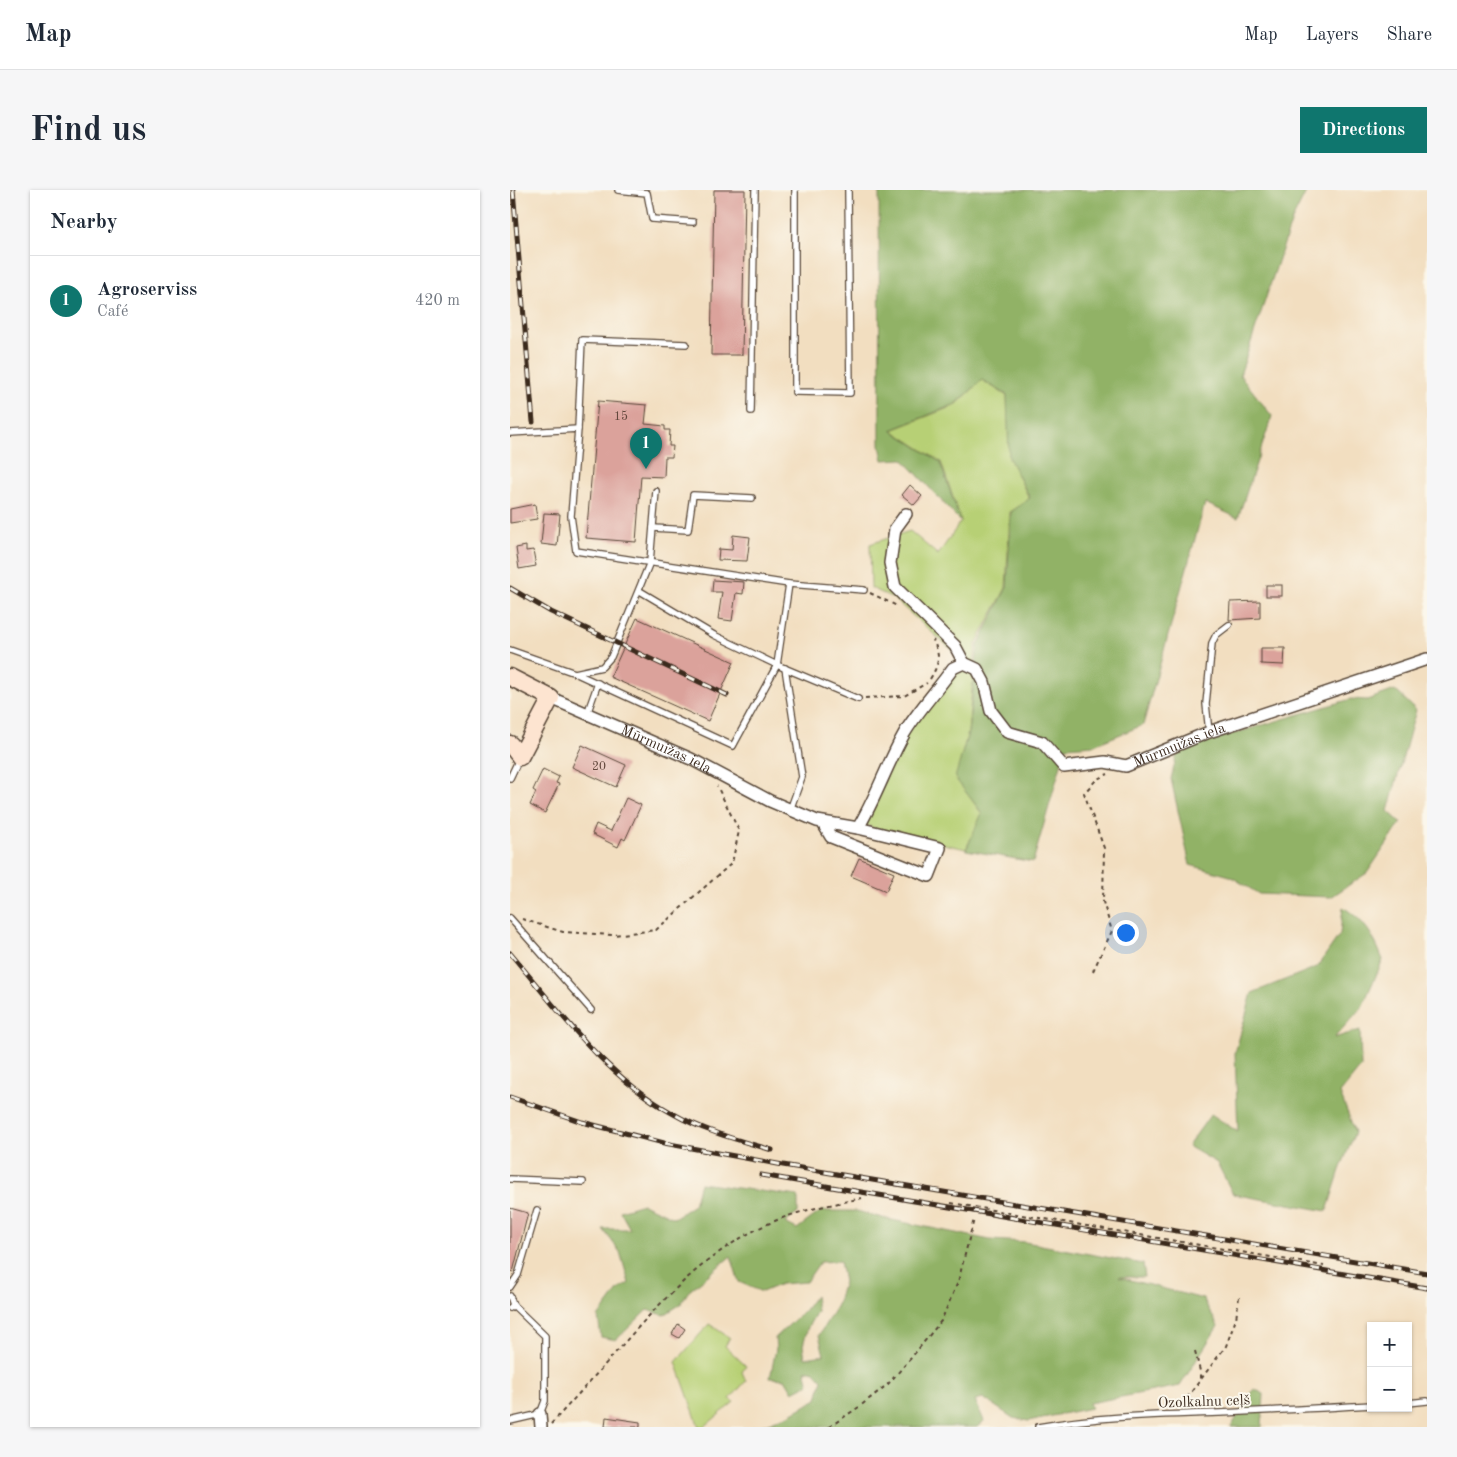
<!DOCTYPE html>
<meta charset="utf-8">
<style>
body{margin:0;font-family:"Old Standard TT",serif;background:#f6f6f7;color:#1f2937}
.controls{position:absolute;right:15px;bottom:15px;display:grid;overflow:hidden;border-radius:0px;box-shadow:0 1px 4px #0004}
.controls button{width:45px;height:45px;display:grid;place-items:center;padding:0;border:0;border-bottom:1px solid #e0e1e3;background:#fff;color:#1f2937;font:25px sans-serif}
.you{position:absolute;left:615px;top:742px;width:18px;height:18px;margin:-12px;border:4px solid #fff;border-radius:50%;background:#1a73e8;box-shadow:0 0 0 8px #1a73e833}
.badge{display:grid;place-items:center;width:32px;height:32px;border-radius:50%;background:#0f766e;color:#fff;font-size:16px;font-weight:700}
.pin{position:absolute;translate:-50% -41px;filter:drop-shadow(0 1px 2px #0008)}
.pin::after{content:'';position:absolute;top:26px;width:18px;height:15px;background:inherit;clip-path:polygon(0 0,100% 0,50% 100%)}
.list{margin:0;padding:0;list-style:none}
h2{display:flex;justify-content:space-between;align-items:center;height:65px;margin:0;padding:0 20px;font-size:21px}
h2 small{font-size:16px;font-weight:400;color:#747a83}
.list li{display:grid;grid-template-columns:32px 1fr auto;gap:15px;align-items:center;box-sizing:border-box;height:90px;padding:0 20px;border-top:1px solid #e0e1e3}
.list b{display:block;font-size:19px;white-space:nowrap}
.list p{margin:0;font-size:16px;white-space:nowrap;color:#747a83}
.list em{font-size:16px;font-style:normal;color:#747a83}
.map{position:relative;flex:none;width:917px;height:1237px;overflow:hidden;border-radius:0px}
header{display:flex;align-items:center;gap:30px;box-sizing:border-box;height:70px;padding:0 25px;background:#fff;border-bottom:1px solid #e0e1e3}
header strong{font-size:24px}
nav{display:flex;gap:28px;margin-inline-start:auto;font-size:18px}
.intro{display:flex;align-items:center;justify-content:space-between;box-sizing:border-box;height:120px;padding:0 30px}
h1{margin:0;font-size:35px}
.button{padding:12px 22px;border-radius:0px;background:#0f766e;color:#fff;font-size:18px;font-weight:700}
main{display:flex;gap:30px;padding:0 30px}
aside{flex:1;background:#fff;border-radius:0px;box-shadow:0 1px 4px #0004}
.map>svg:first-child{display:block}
.green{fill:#b7d075;stroke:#797d4a}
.forest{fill:#91b266;stroke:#666e42}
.building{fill:#dba29b}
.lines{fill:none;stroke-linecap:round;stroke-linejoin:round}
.lane-casing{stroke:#564536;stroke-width:8}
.street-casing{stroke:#564536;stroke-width:14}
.secondary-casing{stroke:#564536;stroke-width:19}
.path{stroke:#564536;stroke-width:2;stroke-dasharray:4 4;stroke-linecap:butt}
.lane{stroke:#fff;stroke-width:5.5}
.street{stroke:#fff;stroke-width:11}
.secondary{stroke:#fde4d0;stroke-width:16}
.rail-casing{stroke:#3b2a1e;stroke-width:5}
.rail{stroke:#fbf7ec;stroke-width:3;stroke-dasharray:9;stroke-linecap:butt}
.labels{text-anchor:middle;stroke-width:4;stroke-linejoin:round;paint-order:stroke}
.number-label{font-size:12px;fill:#63483d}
.street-label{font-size:15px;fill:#3b2a1e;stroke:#fbf7ec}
</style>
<header>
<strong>Map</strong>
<nav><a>Map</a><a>Layers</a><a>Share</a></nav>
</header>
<div class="intro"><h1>Find us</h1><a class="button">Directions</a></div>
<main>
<aside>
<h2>Nearby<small></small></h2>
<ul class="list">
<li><span class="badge">1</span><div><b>Agroserviss</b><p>Café</p></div><em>420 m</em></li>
</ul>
</aside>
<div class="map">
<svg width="917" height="1237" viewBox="0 0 917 1237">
<rect width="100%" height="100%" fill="#fbf7ec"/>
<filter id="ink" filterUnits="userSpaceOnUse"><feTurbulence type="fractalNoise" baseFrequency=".02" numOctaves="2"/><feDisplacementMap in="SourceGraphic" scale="10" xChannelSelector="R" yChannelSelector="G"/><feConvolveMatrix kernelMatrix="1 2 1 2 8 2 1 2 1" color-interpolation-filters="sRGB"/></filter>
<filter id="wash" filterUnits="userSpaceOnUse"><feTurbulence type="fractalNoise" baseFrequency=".0096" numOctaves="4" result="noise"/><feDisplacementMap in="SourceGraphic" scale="20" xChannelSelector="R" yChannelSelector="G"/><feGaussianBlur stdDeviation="1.12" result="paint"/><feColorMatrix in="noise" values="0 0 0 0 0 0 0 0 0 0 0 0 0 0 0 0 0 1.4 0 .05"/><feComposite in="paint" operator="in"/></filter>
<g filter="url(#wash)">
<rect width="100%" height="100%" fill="#f2dec0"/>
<g class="green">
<polygon points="472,190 497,206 500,269 520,310 500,322 496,398 466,454 458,542 446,588 472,624 456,659 363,638 354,634 394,548 449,466 383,408 361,398 360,354 400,341 428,365 451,331 431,272 382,240 446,215"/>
<polygon points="199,1134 220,1148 215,1156 236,1176 232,1182 236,1191 220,1209 224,1212 194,1237 189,1237 166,1172"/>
</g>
<g class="forest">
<polygon points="369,0 797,0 782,30 730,185 762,226 728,328 695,313 633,535 584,555 556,557 523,672 456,660 472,623 445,588 458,543 468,455 497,397 501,322 520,308 499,268 497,205 472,190 446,214 381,240 430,272 451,332 393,269 373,270 370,255"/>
<polygon points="885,500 906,520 878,621 891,633 857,683 821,707 749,704 720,686 680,675 661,589 668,560 841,509 857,510"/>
<path d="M 833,717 C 856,732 863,745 873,770 L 852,817 L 824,848 L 850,840 L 851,877 L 830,903 L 845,942 L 830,980 L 817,1021 L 723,1004 L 707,973 L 678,956 L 701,924 L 728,942 L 725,863 L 742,803 L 807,777 L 830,744 Z"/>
<polygon points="190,993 288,1006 288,1023 275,1033 287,1039 311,1021 347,1021 372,1028 480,1050 515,1052 633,1074 635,1087 609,1087 693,1109 708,1136 670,1196 579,1213 581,1218 518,1231 503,1228 473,1208 465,1210 474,1231 467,1237 248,1237 279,1225 307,1209 312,1190 305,1182 295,1180 299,1194 283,1202 275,1189 260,1188 266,1159 265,1148 295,1120 305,1106 307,1121 298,1137 293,1155 295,1168 314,1165 309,1145 327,1115 334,1092 330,1071 310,1072 296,1092 271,1094 252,1102 229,1092 221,1066 178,1102 171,1114 154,1125 137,1120 106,1150 91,1147 88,1127 108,1100 119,1093 110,1062 93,1039 120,1039 110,1021 133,1014 164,1028 184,1015"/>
<polygon points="744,1199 754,1204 752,1237 721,1237"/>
</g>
<g id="blocks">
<g class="building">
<polygon points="204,0 235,0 232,165 201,165"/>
<polygon points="88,211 137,215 135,234 155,236 155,240 160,240 159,256 163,256 162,267 155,267 154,287 131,286 126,352 76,348"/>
<polygon points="400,295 412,306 404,315 392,305"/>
<polygon points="25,314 27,329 0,333 0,319"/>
<polygon points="34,323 50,324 47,356 31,354"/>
<polygon points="223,345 240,347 237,371 208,370 209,359 222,360"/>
<polygon points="16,356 16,361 23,360 26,376 9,379 6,358"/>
<polygon points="203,390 234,392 233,404 226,403 222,431 208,429 212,402 202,402"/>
<rect x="756" y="395" width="16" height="11"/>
<polygon points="750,411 750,428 719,430 720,412"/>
<polygon points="127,428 224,472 198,531 100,487"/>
<polygon points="751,458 775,458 774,475 751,474"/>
<polygon points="72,555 116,575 106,597 62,577"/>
<polygon points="33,579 49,587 46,593 49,594 35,623 20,615 26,602 23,600"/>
<polygon points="116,608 131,615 115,650 112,648 108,657 82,644 86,634 101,641"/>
<polygon points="349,668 384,683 376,701 341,686"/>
<polygon points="0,1018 18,1023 3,1082 0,1081"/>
<polygon points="168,1134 175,1139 169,1148 162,1144"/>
<polygon points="96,1227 130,1232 130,1237 95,1237"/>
</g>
</g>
</g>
<g filter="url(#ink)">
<use href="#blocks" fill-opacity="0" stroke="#564536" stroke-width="1"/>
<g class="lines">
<g class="lane-casing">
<g id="lane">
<polyline points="108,0 137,3 142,29 183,32"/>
<polyline points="285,0 285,202 340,203 338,0"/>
<polyline points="241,221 245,0"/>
<polyline points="68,239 72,150 176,154"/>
<polyline points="0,243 68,239 61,326 66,361 279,394 354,400"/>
<polyline points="143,338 178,340 183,305 242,308"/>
<polyline points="130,401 204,445 267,475 348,509"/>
<polyline points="0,460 65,483 223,556 267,475 279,394"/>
<polyline points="275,478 292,587 280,620"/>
<polyline points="65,483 92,477 101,467 140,372 146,301"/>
<polyline points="77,524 88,493"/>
<polyline points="699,542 696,514 702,453 706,445 719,435"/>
<polyline points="0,588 9,569"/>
<polyline points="0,728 81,820"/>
<polyline points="0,989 73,992"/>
<polyline points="0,1097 8,1085 27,1020"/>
<polyline points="0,1106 3,1115"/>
<polyline points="0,1118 3,1115 35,1146 35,1211 30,1224 0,1231"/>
<polyline points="898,1213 917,1211"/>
<path d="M 528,1237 C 588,1226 648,1225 709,1223 C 760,1221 810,1218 861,1215"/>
</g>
</g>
<g class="street-casing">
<g id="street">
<polyline points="396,324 385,339 380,373 385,397 445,456 454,473"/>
<path id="s1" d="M 41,508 L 181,569 L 260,611 L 307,631 L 348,638 L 430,658 L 419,686 L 321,647 L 312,632"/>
<path id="s2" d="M 348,638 C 366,608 377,574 394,544 C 406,523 429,498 443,478 L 454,473 L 467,479 L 474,492 L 481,521 L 497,542 L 532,552 L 554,577 L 595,572 L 616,576 L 699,542 L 917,469"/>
<polyline points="30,1224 31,1237"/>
</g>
</g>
<g class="secondary-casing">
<polyline id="secondary" points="0,487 41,508 10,567 0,554"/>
</g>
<g class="path">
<polyline points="360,403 387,416"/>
<path d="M 420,489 C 429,474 431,467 423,450"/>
<polyline points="355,508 394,506 417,493"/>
<polyline points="12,729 53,742 103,745 146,740 222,673 229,641 207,596"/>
<polyline points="583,781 602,741 593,712 594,658 574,603 587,589 598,584"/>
<polyline points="441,1013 814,1076"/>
<polyline points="685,1161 690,1181 690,1192"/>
<polyline points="673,1215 676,1209 716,1156 726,1129 729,1107"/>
<path d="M 41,1234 C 66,1207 90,1180 115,1152 C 157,1105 201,1059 260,1033 C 289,1020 321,1015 352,1008"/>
<polyline points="319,1237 349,1217 378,1194 401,1168 431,1131 448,1092 464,1029"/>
</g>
<use href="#lane" class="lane"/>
<use href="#street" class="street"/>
<use href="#secondary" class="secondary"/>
<g class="rail-casing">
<g id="rail">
<polyline points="3,0 23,232"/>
<polyline points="0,398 41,422 217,505"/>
<path d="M 0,763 C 49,821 95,886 162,923 C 193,941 228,950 262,960"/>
<polyline points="0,907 72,932 154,953 273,975 917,1083"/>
<polyline points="251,985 917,1098"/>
</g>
</g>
<use href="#rail" class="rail"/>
</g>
</g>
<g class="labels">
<g class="number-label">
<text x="111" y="230">15</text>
<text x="89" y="580">20</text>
</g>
<g class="street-label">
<text dy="5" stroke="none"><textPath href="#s2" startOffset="474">Mūrmuižas iela</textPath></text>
<text dy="5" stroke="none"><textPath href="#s1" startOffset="126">Mūrmuižas iela</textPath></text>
<text transform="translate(694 1211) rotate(-2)" y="5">Ozolkalnu ceļš</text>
</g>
</g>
</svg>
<div class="controls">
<button>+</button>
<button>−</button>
</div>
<div class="you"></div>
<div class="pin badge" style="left:136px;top:279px">1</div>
</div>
</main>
